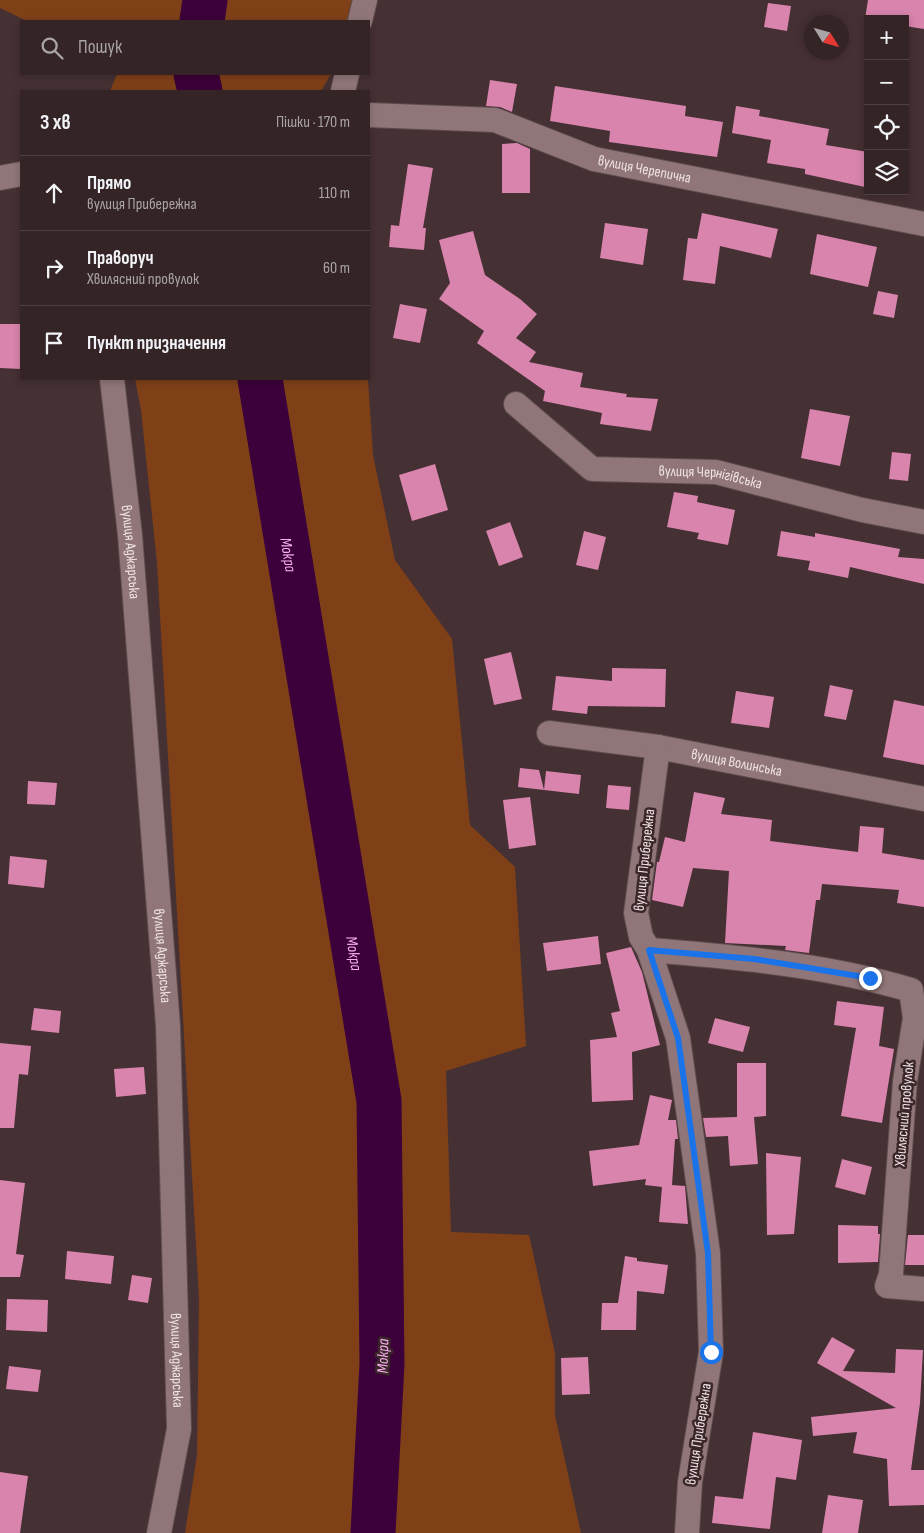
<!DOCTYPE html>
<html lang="uk">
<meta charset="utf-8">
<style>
body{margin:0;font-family:"Sofia Sans Condensed",sans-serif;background:#3c2c2e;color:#f1f3f6}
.controls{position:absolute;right:15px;top:15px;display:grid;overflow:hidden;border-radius:0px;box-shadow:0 2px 8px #0003}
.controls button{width:45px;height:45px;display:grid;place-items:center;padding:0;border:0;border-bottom:1px solid #4e4143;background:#342426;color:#f1f3f6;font:25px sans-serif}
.compass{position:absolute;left:804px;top:15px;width:45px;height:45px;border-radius:50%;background:#342426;box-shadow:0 2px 8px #0003;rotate:127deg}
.stop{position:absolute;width:15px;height:15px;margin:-11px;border:4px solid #1a73e8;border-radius:50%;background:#fff}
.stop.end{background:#1a73e8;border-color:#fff;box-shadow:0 1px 5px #0008}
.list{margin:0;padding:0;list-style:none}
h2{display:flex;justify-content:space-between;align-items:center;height:65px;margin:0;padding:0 20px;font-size:21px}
h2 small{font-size:16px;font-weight:400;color:#a9a4a7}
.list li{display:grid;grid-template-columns:32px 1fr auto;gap:15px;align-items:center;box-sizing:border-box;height:75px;padding:0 20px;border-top:1px solid #4e4143}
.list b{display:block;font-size:19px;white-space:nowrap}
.list p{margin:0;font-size:16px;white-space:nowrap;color:#a9a4a7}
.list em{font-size:16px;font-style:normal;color:#a9a4a7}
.icon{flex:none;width:28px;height:28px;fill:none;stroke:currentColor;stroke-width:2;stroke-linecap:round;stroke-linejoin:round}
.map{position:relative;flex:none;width:924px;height:1533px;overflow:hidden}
.search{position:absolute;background:#342426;box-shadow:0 2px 8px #0003;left:20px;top:20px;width:350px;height:55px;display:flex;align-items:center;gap:12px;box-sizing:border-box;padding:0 18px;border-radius:0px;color:#a9a4a7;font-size:19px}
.panel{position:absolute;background:#342426;box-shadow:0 2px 8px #0003;left:20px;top:90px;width:350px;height:290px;border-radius:0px}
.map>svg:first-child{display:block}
.green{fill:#7f4018}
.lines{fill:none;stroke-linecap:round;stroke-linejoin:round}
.river{stroke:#3c003a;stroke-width:45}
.building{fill:#d984ad}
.minor-casing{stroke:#5e4c4e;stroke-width:26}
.minor{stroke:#907679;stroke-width:24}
.route{stroke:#1a73e8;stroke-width:6}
.labels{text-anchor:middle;stroke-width:5;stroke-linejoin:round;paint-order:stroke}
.street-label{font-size:15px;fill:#f0e2e3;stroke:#3b2629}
.water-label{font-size:16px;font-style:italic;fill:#f8b0f1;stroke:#3b2629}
</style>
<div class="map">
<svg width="924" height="1533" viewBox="0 0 924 1533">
<rect width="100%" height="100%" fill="#453033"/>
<g class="green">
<polygon points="0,0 362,0 356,21 27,21 0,8"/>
<polygon points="117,74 331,74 321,91 110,91"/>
<polygon points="135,379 368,379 373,455 395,560 452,639 470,825 515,867 526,1046 446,1071 451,1232 529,1235 555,1353 555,1415 581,1533 185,1533 197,1455 199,1298 157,563 141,410"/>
</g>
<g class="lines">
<g class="river">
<polyline points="202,21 205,0"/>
<polyline points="196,74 200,91"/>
<path id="s1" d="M 260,379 L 379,1101 L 382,1364 L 373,1533"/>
</g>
</g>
<g class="building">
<polygon points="868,0 924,0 924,29 905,26 905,19 865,19"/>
<polygon points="768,3 791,6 787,31 764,27"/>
<polygon points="490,80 517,84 512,112 500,107 486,106"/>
<polygon points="555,86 686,106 685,116 723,122 717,157 609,142 610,131 550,121"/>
<polygon points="736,106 760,110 759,116 829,129 826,145 868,152 865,187 805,174 805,169 767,163 771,140 732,133"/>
<polygon points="517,143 530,149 530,193 502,193 502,144"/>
<polygon points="408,164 433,168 423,228 426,228 424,250 389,247 391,225 399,226"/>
<polygon points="702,213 778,229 771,258 720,246 715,284 683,280 688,238 697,239"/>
<polygon points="605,223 648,229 643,265 600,258"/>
<polygon points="473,231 485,275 520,299 537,314 516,338 536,352 529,362 583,373 580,387 627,394 626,397 658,399 651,431 600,424 602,413 543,401 545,391 477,343 484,331 439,299 450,283 439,240"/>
<polygon points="817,234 877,247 868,287 810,274"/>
<polygon points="878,291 898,295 894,318 873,314"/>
<polygon points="400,304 427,309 420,343 393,338"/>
<polygon points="0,324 21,324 21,369 0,368"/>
<polygon points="810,409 850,416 840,466 801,458"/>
<polygon points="892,452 911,454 908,481 889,479"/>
<polygon points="435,464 448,510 412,521 399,475"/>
<polygon points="674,492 698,496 697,502 735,510 728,545 697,539 699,533 667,527"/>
<polygon points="510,522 523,557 499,566 486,531"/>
<polygon points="584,531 606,537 598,570 576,565"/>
<polygon points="781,531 815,537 815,533 900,549 898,557 924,559 924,584 850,567 848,578 808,570 810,561 777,556"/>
<polygon points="511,652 522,699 494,705 484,659"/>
<polygon points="612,668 666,669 665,707 588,706 587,714 552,710 556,676 612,681"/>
<polygon points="830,685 853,690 846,720 824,716"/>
<polygon points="736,691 774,697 769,728 731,723"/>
<polygon points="894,700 924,706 924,765 883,757"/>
<polygon points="520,768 539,770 544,790 518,787"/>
<polygon points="546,771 581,775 579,794 544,790"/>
<polygon points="28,781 57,783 55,805 27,804"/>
<polygon points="608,785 631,787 629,810 606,808"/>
<polygon points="694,792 725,798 721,814 772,820 770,841 858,852 860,826 884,828 882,853 924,860 924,907 897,903 899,890 822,884 820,900 816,900 809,953 785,950 786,946 725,943 729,871 693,868 683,907 652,900 657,862 659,862 665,837 685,842"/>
<polygon points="530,797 536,845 509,849 503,800"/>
<polygon points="10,856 47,860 44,888 8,884"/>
<polygon points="598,936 601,964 547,971 543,943"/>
<polygon points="631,947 642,972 660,1045 632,1052 633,1100 592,1102 590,1040 617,1037 611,1013 620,1011 606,953"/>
<polygon points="837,1001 884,1007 879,1046 894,1049 882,1123 841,1116 856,1028 834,1025"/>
<polygon points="34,1008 61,1011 59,1033 31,1030"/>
<polygon points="715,1018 750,1027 743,1052 708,1043"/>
<polygon points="0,1043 31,1046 28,1075 19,1074 14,1128 0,1128"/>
<polygon points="737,1063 766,1063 766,1116 754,1117 758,1164 730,1166 728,1136 706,1137 703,1118 737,1117"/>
<polygon points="144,1067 146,1094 116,1097 114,1069"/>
<polygon points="650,1095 672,1100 668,1120 676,1120 678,1139 675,1139 672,1185 685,1186 688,1224 659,1222 662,1187 645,1185 646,1179 593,1186 589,1151 639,1145"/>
<polygon points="766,1153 801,1157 794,1234 767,1235"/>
<polygon points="842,1159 872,1167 865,1195 835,1187"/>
<polygon points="0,1180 25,1183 16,1254 24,1255 20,1277 0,1277"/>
<polygon points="838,1225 878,1226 878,1234 880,1234 878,1262 838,1263"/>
<polygon points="908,1235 924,1235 924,1265 905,1265"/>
<polygon points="67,1251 114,1256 111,1284 65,1279"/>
<polygon points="625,1256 637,1258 637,1261 668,1265 664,1294 637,1291 636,1330 601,1330 602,1303 618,1303"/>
<polygon points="132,1275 152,1278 148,1303 128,1300"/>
<polygon points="7,1299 48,1300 47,1332 6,1330"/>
<polygon points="832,1337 855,1350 843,1371 895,1373 896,1349 923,1350 920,1403 911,1470 924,1470 924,1505 889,1506 887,1459 853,1453 857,1432 813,1436 811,1417 896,1408 817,1363"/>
<polygon points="588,1357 590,1394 562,1395 561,1358"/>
<polygon points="9,1366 41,1370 38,1392 6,1389"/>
<polygon points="753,1432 802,1440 796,1480 776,1477 770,1529 712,1523 715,1496 743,1499"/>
<polygon points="0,1472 28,1476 20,1533 0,1533"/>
<polygon points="828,1495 863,1500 858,1533 822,1533"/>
</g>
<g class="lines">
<g class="minor-casing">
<g id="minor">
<polyline points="360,21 365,0"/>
<polyline points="343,91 347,74"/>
<path id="s2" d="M 369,115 L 495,120 L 594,159 L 924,224"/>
<polyline points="0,178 21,174"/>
<path id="s3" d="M 112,379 L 130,535 L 168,1026 L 179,1429 L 159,1533"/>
<path id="s4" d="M 516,404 L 592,469 L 716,472 L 862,510 L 924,522"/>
<path id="s5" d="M 549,733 L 658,747 L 924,799"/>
<polyline points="658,747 636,913 641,937 649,950 678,1038 708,1253 711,1352 690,1482 687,1533"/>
<path d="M 649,950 C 737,957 826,965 911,990 L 915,1018 L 905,1081 L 891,1274 L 887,1286 L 924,1289"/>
</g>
</g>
<use href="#minor" class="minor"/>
</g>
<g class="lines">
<polyline class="route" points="711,1352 708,1253 678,1038 649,950 754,959 870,978"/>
</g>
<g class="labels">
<g class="street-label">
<text dy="5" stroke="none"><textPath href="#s2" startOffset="284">вулиця Черепична</textPath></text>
<text dy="5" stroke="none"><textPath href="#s4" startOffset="219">вулиця Чернігівська</textPath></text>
<text dy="5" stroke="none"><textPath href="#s3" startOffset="174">вулиця Аджарська</textPath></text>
<text dy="5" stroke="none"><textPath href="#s5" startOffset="190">вулиця Волинська</textPath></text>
<text transform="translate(644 860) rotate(-84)" y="5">вулиця Прибережна</text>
<text dy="5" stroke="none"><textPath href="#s3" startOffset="579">вулиця Аджарська</textPath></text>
<text transform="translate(904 1114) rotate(-85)" y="5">Хвилясний провулок</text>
<text dy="5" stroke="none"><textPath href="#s3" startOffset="984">вулиця Аджарська</textPath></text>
<text transform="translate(698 1434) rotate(-81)" y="5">вулиця Прибережна</text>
</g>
<g class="water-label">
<text dy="6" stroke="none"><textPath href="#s1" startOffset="178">Мокра</textPath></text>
<text dy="6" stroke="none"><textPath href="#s1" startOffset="582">Мокра</textPath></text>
<text transform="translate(382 1356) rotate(-89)" y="6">Мокра</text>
</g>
</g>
</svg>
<div class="controls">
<button>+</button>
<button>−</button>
<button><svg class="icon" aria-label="locate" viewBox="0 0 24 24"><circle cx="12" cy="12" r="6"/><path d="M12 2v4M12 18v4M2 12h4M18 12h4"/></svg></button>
<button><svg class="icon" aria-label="layers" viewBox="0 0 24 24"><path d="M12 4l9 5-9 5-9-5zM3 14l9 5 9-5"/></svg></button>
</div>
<svg class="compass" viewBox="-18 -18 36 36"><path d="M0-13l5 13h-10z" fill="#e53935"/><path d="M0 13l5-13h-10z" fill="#a9a4a7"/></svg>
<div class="stop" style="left:711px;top:1352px"></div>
<div class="stop end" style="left:870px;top:978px"></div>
<div class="search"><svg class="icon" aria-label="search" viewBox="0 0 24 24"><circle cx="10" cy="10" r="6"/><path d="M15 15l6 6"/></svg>Пошук</div>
<section class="panel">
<h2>3 хв<small>Пішки · 170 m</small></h2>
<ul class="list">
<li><svg class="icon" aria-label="ahead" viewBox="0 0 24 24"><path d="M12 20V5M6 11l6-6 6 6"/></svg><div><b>Прямо</b><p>вулиця Прибережна</p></div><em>110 m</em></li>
<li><svg class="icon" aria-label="right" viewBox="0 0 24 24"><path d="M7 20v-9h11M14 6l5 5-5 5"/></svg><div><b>Праворуч</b><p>Хвилясний провулок</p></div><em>60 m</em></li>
<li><svg class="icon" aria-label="arrive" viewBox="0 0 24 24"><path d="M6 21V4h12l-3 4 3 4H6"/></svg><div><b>Пункт призначення</b></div></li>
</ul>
</section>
</div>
